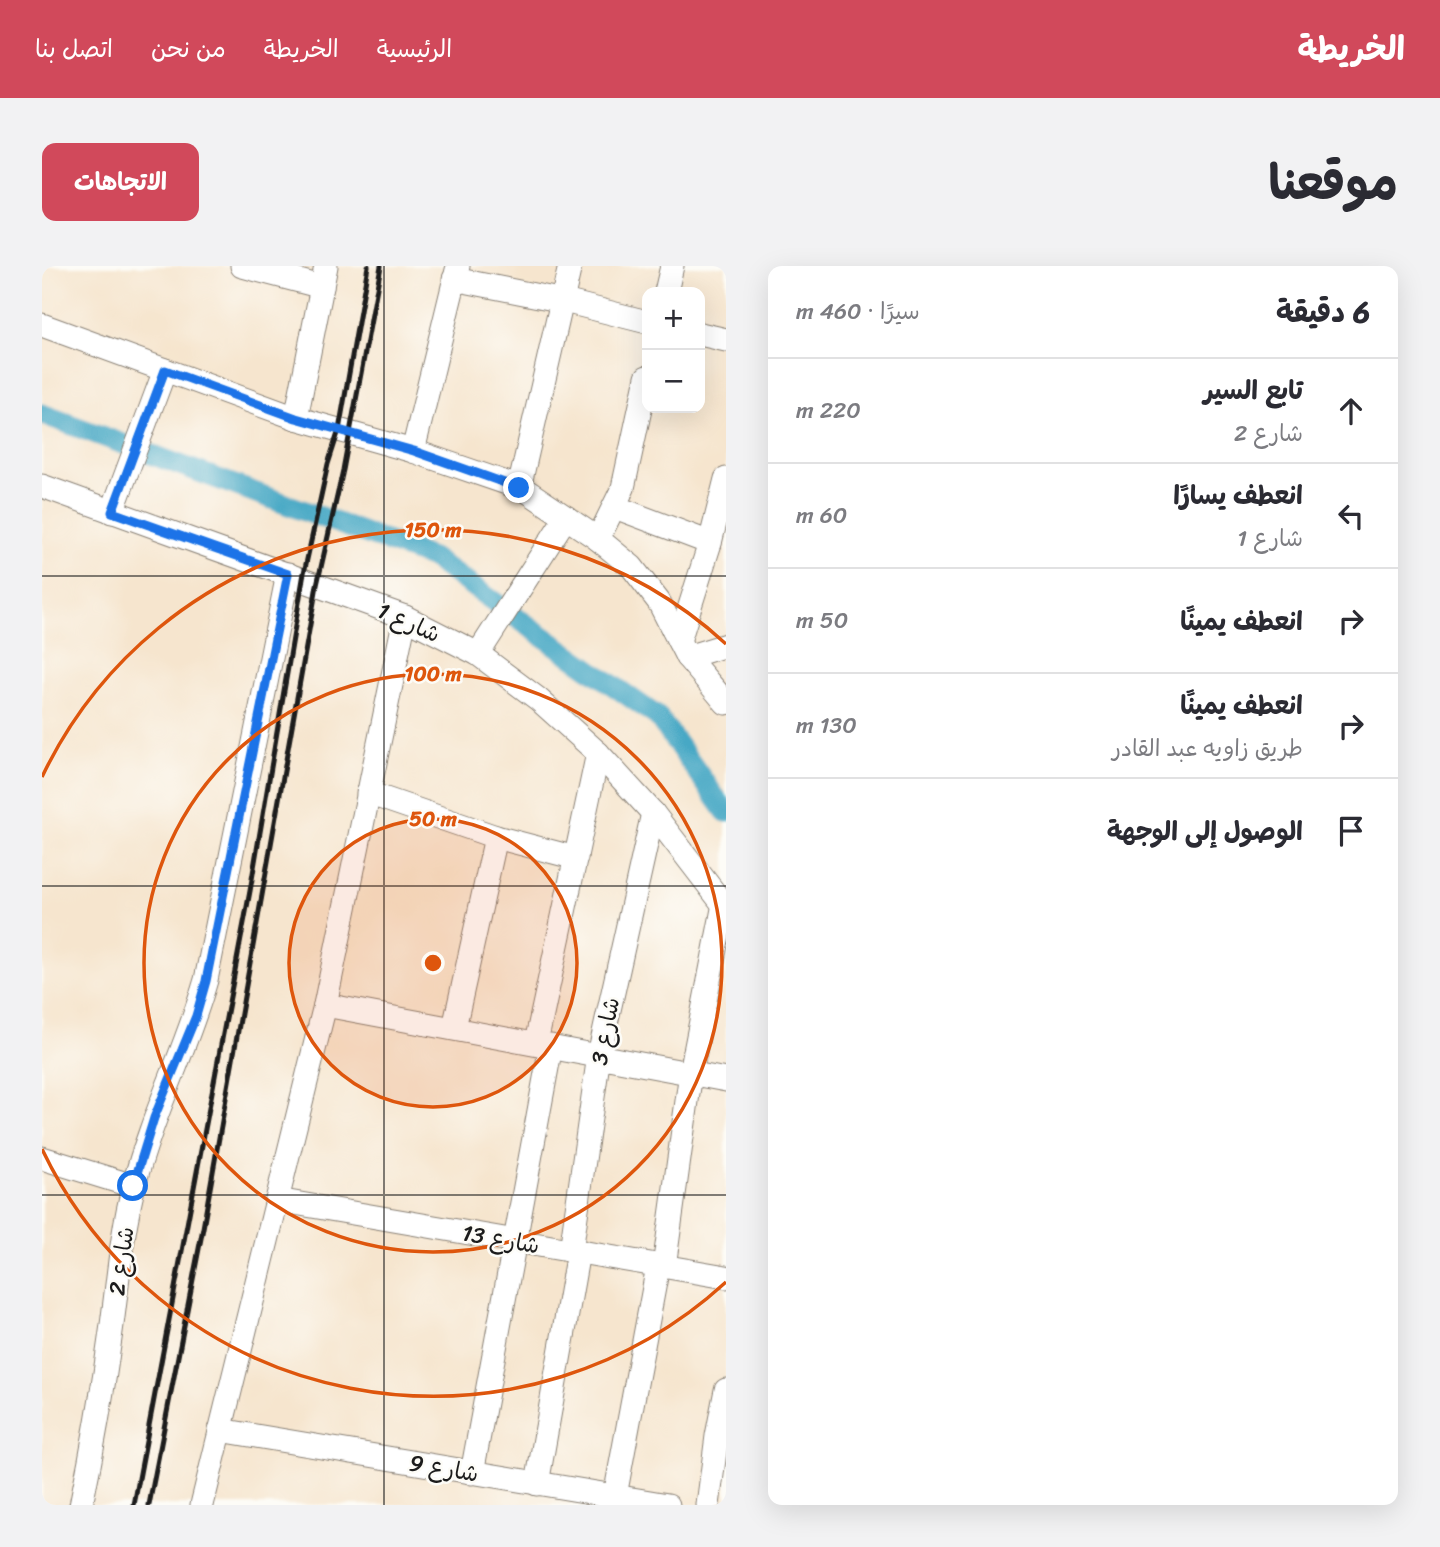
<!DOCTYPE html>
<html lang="ar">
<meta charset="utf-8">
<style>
body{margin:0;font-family:Sriracha,"Playpen Sans Arabic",sans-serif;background:#f2f2f3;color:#2b2b33;direction:rtl}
.controls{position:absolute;right:21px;top:21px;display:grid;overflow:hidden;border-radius:14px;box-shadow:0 7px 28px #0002}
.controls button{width:63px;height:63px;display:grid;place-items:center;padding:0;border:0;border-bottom:2px solid #e1e1e2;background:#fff;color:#2b2b33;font:35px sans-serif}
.stop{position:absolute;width:21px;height:21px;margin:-16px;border:5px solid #1a73e8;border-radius:50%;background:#fff}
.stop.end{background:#1a73e8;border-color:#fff;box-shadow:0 2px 7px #0008}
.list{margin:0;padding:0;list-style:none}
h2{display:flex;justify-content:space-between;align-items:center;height:91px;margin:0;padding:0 28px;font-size:30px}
h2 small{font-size:23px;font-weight:400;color:#7c7c81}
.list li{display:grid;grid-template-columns:46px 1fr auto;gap:21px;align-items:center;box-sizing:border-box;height:105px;padding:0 28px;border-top:2px solid #e1e1e2}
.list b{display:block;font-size:26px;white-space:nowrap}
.list p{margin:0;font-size:23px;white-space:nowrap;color:#7c7c81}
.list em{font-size:23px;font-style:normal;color:#7c7c81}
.icon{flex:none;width:38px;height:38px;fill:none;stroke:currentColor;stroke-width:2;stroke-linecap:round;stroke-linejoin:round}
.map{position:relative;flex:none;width:684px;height:1239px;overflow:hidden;direction:ltr;border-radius:14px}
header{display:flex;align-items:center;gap:42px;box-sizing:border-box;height:98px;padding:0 35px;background:#d1495b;color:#fff}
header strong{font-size:33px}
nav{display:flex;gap:38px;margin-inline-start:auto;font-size:24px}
.intro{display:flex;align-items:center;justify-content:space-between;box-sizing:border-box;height:168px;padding:0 42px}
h1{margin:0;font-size:49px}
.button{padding:18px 32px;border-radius:14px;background:#d1495b;color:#fff;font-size:24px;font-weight:700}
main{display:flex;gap:42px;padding:0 42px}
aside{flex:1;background:#fff;border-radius:14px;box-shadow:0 7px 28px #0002}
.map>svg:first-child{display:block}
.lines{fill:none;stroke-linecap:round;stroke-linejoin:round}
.canal{stroke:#46a8c5;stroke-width:21}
.minor-casing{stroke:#898075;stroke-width:25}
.minor{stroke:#fff;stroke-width:23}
.rail{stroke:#1c1c1c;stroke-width:5}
.route{stroke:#1a73e8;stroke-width:9}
.grid{fill:none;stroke:#1c1c1c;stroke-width:2;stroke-opacity:0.55}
.ring{fill:none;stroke:#de560d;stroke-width:3.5}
.labels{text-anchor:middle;stroke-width:5;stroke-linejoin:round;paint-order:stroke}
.street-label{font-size:23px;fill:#1c1c1c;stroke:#fdfcf7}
.centre{fill:#de560d;stroke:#fdfcf7;stroke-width:3.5}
.ring-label{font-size:21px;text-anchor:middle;font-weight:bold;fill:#de560d;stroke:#fdfcf7;stroke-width:5;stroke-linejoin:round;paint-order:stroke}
</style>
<header>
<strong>الخريطة</strong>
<nav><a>الرئيسية</a><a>الخريطة</a><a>من نحن</a><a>اتصل بنا</a></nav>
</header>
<div class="intro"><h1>موقعنا</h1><a class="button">الاتجاهات</a></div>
<main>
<aside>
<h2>6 دقيقة<small>سيرًا · 460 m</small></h2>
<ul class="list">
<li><svg class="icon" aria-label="ahead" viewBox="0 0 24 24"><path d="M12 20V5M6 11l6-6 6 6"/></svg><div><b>تابع السير</b><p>شارع 2</p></div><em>220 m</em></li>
<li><svg class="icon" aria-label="left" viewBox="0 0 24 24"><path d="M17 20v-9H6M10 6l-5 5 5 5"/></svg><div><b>انعطف يسارًا</b><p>شارع 1</p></div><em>60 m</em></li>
<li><svg class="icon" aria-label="right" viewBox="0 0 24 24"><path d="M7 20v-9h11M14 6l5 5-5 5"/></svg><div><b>انعطف يمينًا</b></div><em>50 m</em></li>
<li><svg class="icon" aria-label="right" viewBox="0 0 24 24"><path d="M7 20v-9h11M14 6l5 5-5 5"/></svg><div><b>انعطف يمينًا</b><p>طريق زاويه عبد القادر</p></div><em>130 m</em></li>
<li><svg class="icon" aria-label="arrive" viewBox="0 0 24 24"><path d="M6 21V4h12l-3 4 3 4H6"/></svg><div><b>الوصول إلى الوجهة</b></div></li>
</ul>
</aside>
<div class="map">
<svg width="684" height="1239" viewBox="0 0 684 1239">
<rect width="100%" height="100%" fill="#fdfcf7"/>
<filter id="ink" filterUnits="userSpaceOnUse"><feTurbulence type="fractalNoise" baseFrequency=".0143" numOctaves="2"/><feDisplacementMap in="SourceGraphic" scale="14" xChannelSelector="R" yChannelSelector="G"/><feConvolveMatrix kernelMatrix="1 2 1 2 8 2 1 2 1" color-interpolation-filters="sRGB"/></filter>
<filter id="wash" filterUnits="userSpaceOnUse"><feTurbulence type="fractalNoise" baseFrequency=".00686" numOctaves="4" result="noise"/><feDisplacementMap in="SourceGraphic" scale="28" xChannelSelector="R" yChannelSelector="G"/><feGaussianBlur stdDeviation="1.57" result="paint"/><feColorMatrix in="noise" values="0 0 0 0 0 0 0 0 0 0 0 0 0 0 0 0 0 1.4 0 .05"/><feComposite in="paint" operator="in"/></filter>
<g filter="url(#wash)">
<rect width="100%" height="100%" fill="#f6e5ce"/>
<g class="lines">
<polyline class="canal" points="0,148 390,292 616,451 684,546"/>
</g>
</g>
<g filter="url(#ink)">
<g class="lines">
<g class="minor-casing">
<g id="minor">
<polyline points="200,0 280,21"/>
<polyline points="412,13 522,35 605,56"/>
<polyline points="624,26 630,0"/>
<polyline points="0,59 254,152 371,185 482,223 556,273 590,301 617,336 645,391 684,437"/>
<polyline points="658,68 684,74"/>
<polyline points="254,152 284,0"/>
<polyline points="371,185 416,0"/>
<polyline points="0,220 363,351 436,388 496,433 556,487 611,547 684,642"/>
<polyline points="477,222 528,0"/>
<polyline points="573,241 668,277"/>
<polyline points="70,246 123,104"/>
<polyline points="556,273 581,222 605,111"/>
<polyline points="637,375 668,277 684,213"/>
<polyline points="436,388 524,251"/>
<polyline points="645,391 684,379"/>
<polyline points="326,527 454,571 534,592"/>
<polyline points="283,739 684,814"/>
<polyline points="412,762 454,571"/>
<polyline points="494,777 556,487"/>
<polyline points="0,892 91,920"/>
<polyline points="235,934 684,1011"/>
<polyline points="529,985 557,789 611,547"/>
<polyline points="622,1001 649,806 682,638"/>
<polyline points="178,1164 626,1239"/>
<polyline points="430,1207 509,780"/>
<polyline points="495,1218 536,986"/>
<polyline points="573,1230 616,1000"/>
<path d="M 39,1239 C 51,1182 61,1124 69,1066 C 76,1017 79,968 92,919 C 110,849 144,784 164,714 L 246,308"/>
<polyline points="160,1239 283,739 363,351"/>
<polyline points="666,1239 675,1170 684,1124"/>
</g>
</g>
<use href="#minor" class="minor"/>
<g class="rail">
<polyline points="92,1239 208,625 262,307 286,198 297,164 326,0"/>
<polyline points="107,1239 161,962 275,319 301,204 339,0"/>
</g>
</g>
</g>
<g class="lines" filter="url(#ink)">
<polyline class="route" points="91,920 112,852 154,750 164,715 246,308 70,246 123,104 254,152 372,185 477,222"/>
</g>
<path class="grid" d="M 342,0 L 342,1239M 0,310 L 684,310M 0,620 L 684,620M 0,929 L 684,929"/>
<circle cx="391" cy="697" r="144" fill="#de560d" fill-opacity=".12"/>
<g class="ring">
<circle cx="391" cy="697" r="144"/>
<circle cx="391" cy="697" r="289"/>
<path d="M684 1016A433 433 0 0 1 0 883M0 511A433 433 0 0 1 684 378"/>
</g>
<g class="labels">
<g class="street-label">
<text transform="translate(367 356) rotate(24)" y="8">شارع 1</text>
<text transform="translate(563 765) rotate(-79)" y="8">شارع 3</text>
<text transform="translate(459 973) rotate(10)" y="8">شارع 13</text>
<text transform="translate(79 995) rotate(-82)" y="8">شارع 2</text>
<text transform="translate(402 1202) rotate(10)" y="8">شارع 9</text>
</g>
</g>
<circle cx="391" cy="697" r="10" class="centre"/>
<g class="ring-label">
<text x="391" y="271">150 m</text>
<text x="391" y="415">100 m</text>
<text x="391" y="560">50 m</text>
</g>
</svg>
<div class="controls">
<button>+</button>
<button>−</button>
</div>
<div class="stop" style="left:91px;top:920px"></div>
<div class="stop end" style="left:477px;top:222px"></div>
</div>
</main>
